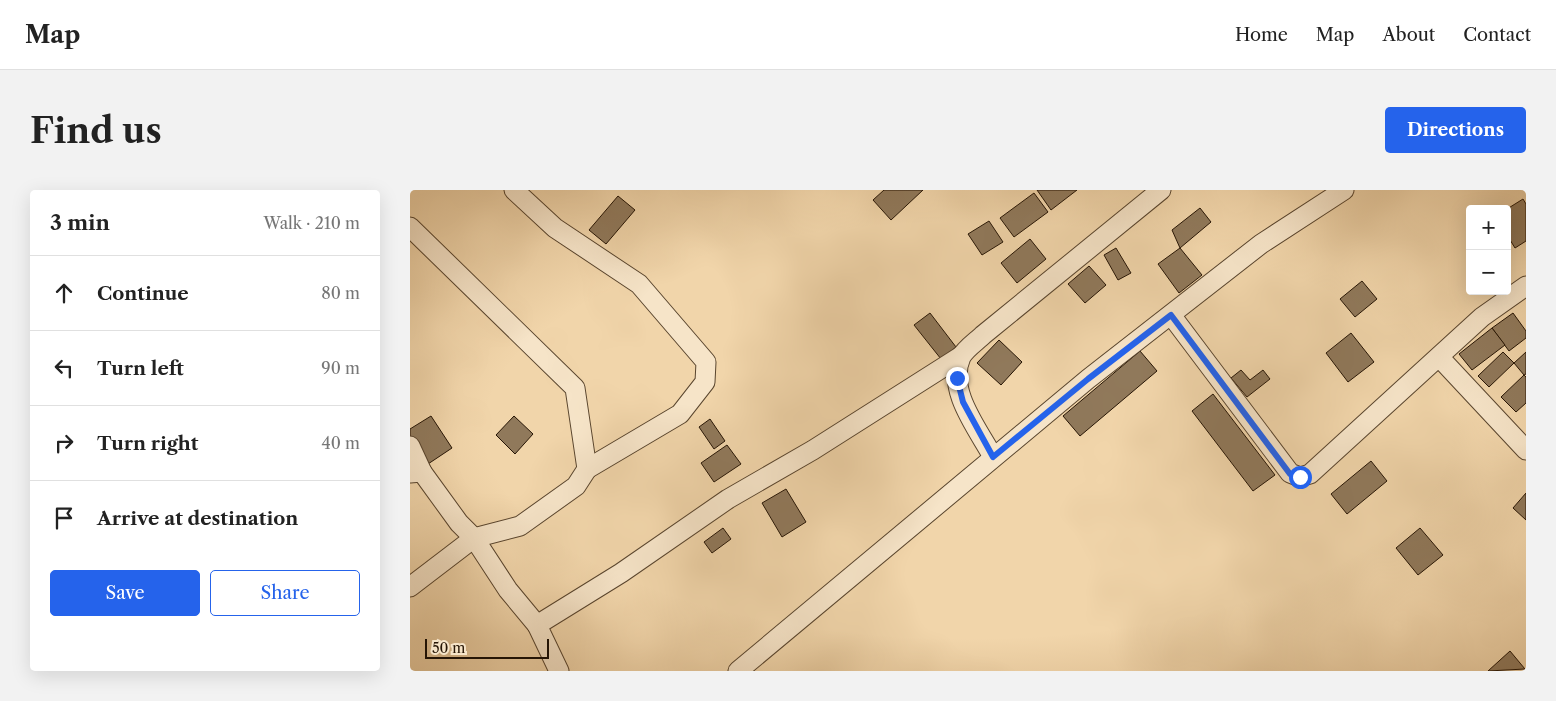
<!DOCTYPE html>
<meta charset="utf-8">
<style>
body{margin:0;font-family:"Libre Caslon Text",serif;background:#f2f2f2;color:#222}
.controls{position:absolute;right:15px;top:15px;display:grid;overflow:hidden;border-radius:5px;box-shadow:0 5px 20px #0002}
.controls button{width:45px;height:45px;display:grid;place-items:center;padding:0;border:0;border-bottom:1px solid #e0e0e0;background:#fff;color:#222;font:25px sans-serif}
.scale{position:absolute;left:15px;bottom:12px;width:124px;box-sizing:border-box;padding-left:5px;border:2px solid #261505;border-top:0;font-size:14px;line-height:18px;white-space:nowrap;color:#261505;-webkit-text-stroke:4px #f6e4c8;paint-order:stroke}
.stop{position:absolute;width:15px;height:15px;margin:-11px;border:4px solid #2563eb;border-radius:50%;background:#fff}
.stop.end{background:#2563eb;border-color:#fff;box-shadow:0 1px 5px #0008}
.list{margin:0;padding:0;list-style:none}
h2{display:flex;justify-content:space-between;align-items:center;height:65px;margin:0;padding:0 20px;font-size:21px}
h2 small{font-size:16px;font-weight:400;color:#767676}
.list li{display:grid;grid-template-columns:32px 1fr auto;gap:15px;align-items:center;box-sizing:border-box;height:75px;padding:0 20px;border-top:1px solid #e0e0e0}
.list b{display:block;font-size:19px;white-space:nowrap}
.list em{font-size:16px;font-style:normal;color:#767676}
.actions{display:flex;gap:10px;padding:15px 20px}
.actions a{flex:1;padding:11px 0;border:1px solid #2563eb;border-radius:5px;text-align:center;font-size:18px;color:#2563eb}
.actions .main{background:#2563eb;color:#fff}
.icon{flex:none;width:28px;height:28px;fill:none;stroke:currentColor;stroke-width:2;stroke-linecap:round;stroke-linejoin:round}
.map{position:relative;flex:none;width:1116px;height:481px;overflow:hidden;border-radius:5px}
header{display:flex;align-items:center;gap:30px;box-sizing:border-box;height:70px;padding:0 25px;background:#fff;border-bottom:1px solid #e0e0e0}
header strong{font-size:24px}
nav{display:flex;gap:28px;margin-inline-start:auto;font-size:18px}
.intro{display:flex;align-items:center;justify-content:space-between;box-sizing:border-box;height:120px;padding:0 30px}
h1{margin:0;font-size:35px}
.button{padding:12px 22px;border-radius:5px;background:#2563eb;color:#fff;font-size:18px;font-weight:700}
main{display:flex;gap:30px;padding:0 30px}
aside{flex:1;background:#fff;border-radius:5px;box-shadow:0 5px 20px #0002}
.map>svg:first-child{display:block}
.building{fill:#90795b;stroke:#261505}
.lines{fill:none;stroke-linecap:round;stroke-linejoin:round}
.street-casing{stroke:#59452e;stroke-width:21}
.street{stroke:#f6e4c8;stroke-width:19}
.route{stroke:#2563eb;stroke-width:6}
</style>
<header>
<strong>Map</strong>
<nav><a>Home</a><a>Map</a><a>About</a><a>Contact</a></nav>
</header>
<div class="intro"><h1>Find us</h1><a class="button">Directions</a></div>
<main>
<aside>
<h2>3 min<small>Walk · 210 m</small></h2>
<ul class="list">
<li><svg class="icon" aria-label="ahead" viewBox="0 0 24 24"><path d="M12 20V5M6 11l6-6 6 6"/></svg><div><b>Continue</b></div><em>80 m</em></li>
<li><svg class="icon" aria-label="left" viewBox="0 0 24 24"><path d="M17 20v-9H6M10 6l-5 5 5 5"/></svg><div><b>Turn left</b></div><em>90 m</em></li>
<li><svg class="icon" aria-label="right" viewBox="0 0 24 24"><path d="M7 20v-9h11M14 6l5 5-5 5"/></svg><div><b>Turn right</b></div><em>40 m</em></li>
<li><svg class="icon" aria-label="arrive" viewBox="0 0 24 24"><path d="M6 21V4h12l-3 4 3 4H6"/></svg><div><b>Arrive at destination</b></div></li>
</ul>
<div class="actions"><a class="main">Save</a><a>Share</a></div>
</aside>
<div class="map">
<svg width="1116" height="481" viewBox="0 0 1116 481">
<rect width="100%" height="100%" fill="#f1d5aa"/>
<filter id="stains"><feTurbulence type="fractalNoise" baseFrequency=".004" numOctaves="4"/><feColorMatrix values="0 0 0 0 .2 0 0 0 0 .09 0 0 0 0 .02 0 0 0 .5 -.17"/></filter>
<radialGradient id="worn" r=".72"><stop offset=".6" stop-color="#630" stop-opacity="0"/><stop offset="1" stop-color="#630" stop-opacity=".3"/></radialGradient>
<g class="building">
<polygon points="474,0 513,0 481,30 463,10"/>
<polygon points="627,0 667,0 641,20"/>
<polygon points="624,3 638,22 604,47 590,28"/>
<polygon points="208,6 225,20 196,54 179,40"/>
<polygon points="1113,9 1116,14 1116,51 1105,58 1097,45 1097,19"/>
<polygon points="790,18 801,32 770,58 762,40"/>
<polygon points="579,31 593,52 572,65 558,44"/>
<polygon points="620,49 636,69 607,93 591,73"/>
<polygon points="706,58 721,83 708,90 694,65"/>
<polygon points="770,58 792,85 769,103 748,74"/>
<polygon points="679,76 696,95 675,113 658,94"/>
<polygon points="952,91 967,109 945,127 930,109"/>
<polygon points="520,123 546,157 531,169 504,135"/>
<polygon points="1103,123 1116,141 1116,148 1099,161 1082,138"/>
<polygon points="1082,138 1095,155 1062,180 1049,164"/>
<polygon points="941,143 964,172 938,192 916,163"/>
<polygon points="589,150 612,172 591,195 567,173"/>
<polygon points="730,161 747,181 670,246 653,226"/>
<polygon points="1093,162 1104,173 1079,197 1068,186"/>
<polygon points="1116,162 1116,184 1114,185 1104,173"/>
<polygon points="831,180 840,190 853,180 860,189 837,207 821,188"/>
<polygon points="1114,185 1116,187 1116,213 1106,222 1091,207"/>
<polygon points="803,204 865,285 843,301 782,221"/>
<polygon points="21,226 42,258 18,274 0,246 0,239"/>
<polygon points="104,226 123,244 105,264 86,245"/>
<polygon points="300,229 315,251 304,259 289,237"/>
<polygon points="317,255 331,274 304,292 291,273"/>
<polygon points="961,271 977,291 937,324 921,304"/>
<polygon points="376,299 396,332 372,347 352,313"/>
<polygon points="1116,303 1116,330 1103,318"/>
<polygon points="313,338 321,349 302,363 294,352"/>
<polygon points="1010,338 1033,365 1008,385 986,358"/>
<polygon points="1100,461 1115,479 1078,481"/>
</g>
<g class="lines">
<g class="street-casing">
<g id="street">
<polyline points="104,0 145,38 229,94 296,172 295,192 270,224 177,279"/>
<polyline points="0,37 165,198 177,279 166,296 110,336 64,348 0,397"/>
<polyline points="761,125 880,283 890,287 900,284 1072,127 1116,96"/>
<polyline points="1030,168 1116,260"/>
<polyline points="0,256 12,282"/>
<path d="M 583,267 C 568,239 536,200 551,167 C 555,159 567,151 573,145 L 751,0"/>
<polyline points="0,283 12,282 49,333 64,348 98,400 127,435"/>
<polyline points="149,481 127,435 211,383 318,309 403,260 551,166"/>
<polyline points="328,481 678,189 851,54 934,0"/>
</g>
</g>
<use href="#street" class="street"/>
</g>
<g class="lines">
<polyline class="route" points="547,188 553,212 583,267 678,189 761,125 880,284 890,287"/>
</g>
<rect width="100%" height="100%" filter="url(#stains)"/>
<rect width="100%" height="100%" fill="url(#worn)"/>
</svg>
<div class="controls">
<button>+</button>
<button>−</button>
</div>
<div class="scale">50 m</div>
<div class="stop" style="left:890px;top:287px"></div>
<div class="stop end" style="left:547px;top:188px"></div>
</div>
</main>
